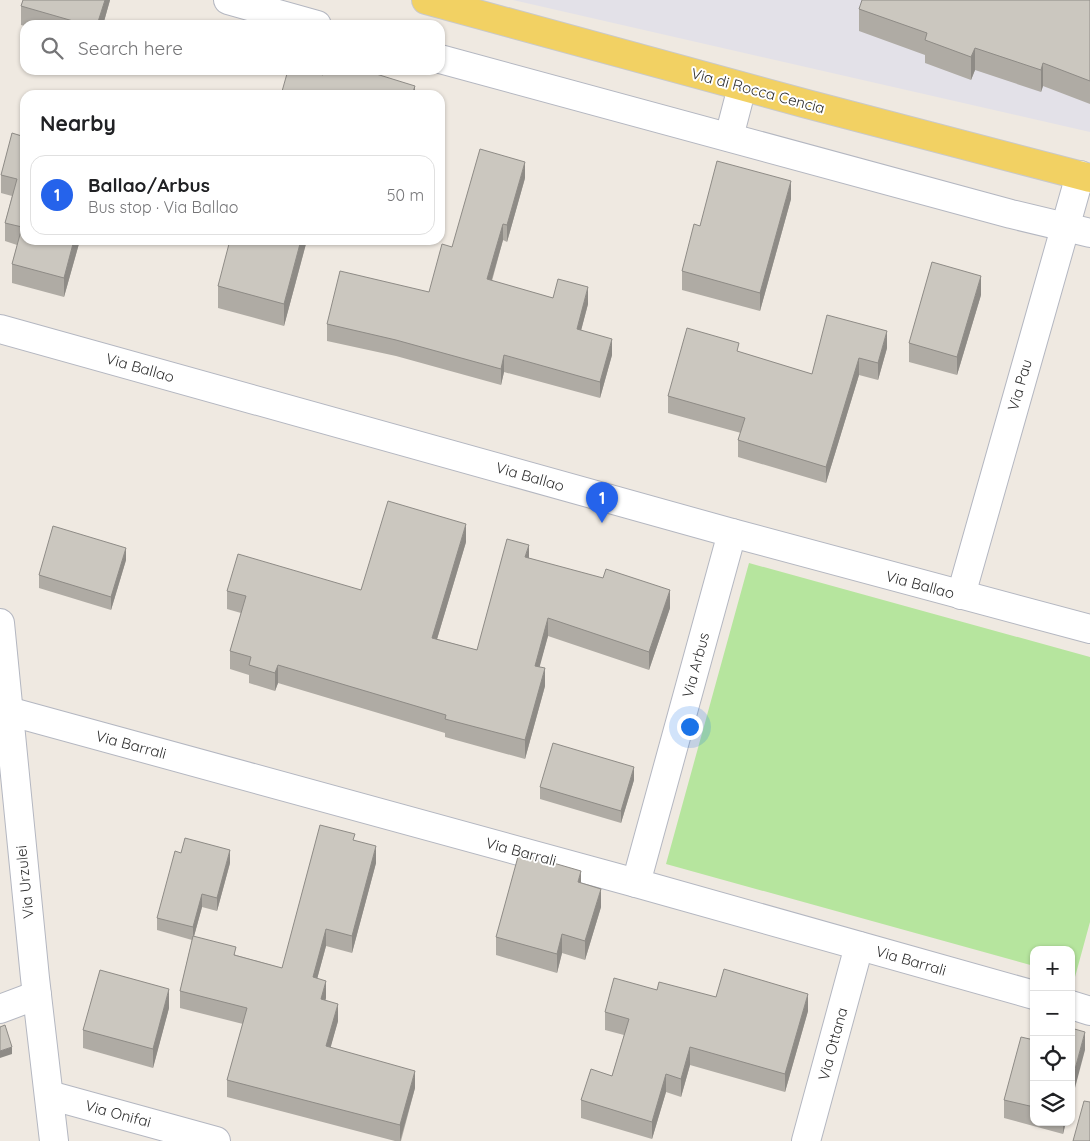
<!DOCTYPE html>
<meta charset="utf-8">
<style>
body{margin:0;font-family:Quicksand,sans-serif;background:#f2f2f2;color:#202124}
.controls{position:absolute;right:15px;bottom:15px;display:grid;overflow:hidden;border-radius:10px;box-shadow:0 1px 4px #0004}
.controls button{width:45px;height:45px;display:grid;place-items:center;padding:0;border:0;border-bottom:1px solid #e0e0e0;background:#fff;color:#202124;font:25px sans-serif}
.you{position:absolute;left:689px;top:726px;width:18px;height:18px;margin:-12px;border:4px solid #fff;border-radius:50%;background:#1a73e8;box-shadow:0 0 0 8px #1a73e833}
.badge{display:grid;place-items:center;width:32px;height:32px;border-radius:50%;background:#2563eb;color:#fff;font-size:16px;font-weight:700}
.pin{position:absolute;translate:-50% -41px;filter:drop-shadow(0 1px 2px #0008)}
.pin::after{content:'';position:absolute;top:26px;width:18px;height:15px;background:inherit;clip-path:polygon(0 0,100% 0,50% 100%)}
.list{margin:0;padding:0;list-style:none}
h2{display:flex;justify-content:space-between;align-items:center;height:65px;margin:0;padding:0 20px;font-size:21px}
h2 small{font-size:16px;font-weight:400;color:#757577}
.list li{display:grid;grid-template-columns:32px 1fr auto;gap:15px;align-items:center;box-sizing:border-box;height:80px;margin:0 10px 10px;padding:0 10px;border:1px solid #e0e0e0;border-radius:15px}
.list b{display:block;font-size:19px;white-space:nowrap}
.list p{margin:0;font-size:16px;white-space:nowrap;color:#757577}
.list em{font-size:16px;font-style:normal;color:#757577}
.icon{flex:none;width:28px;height:28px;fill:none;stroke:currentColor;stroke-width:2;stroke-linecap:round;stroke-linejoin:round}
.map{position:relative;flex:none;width:1090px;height:1141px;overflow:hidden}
.search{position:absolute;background:#fff;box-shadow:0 1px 4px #0004;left:20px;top:20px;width:425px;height:55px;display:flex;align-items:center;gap:12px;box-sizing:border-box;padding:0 18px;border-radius:15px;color:#757577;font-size:19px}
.panel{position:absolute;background:#fff;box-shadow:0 1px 4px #0004;left:20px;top:90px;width:425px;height:155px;border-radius:15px}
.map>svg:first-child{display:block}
.industrial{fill:#e3e1e8}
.green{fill:#b6e59e}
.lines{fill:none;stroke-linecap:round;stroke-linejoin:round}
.minor-casing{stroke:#b4b7c1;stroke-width:30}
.major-casing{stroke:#c9c9c9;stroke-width:30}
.minor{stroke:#fff;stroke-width:28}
.major{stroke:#f2d163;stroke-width:28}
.wall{fill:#afaba4}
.shaded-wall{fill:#8e8b86}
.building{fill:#cbc7bf;stroke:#8e8b86}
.labels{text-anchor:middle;stroke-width:4;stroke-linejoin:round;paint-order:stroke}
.street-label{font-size:15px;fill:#2e2e2e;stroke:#fff}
</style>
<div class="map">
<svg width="1090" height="1141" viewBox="0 0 1090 1141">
<rect width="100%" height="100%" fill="#efe9e1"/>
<polygon class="industrial" points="513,0 1090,0 1090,132"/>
<polygon class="green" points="749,563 1090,657 1090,922 1075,977 1071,976 1071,950 1034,950 1034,966 666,864"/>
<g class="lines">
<g class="minor-casing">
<g id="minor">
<polyline points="228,0 317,25"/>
<polyline points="440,59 1011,214 1090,233"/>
<polyline points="729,137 742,87"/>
<polyline points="0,329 732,533 1090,629"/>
<polyline points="961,595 1080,175"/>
<polyline points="0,623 35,978 54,1141"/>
<polyline points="8,711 636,883 1034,995"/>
<polyline points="636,883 732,533"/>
<polyline points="1071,1005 1090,1011"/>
<polyline points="0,1009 37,995"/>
<polyline points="49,1095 216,1141"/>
<polyline points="806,1141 859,946"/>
</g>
</g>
<g class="major-casing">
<polyline id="major" points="426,0 807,104 1090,178"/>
</g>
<use href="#minor" class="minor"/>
<use href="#major" class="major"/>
</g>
<g class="wall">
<polygon points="23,0 110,0 103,25 25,26 21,25 21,6"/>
<polygon points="1090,0 1090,104 1043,86 1041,92 975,70 971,80 925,63 925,55 859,31 859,9"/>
<polygon points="25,137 25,240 80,240 64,297 12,283 12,264 17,245 5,241 5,223 12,196 1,193 1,175"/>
<polygon points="525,178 507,242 503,240 492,281 553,298 588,304 581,330 612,355 600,398 504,372 501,385 396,356 327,341 327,324 429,292 452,247"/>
<polygon points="791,199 760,311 682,290 682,271 700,226"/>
<polygon points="307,240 284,326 218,308 218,286"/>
<polygon points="981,295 957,375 909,362 909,343"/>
<polygon points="887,348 878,380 859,375 826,483 738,457 738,440 741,433 668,413 668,396 739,352 812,374"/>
<polygon points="466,542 437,639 477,650 529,558 670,608 649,670 548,636 539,667 545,686 525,759 445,737 445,733 278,683 275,691 249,683 249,675 230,669 230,651 241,613 227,609 227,591 361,590"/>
<polygon points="126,560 111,610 39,588 39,575"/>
<polygon points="634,780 621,823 540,799 540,787"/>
<polygon points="355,841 376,863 352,953 326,946 317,979 326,998 325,1000 338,1021 330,1048 415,1088 401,1141 395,1141 227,1097 227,1080 243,1024 180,1008 180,991 192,940 157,930 157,918 230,863 217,911 202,907 194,936 236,955 282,968"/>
<polygon points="581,883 601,907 585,960 562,953 557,973 496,955 496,937"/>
<polygon points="657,990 716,997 808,1011 785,1092 690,1065 681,1097 666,1092 652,1139 581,1118 581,1100 612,1076 624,1035 605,1030 605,1012"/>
<polygon points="169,1008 153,1068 83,1048 83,1030"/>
<polygon points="1034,1040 1034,1122 1066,1122 1063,1134 1004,1118 1004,1100"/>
</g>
<g class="shaded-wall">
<polygon points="105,0 110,0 103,25 97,25"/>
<polygon points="975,48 975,70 971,80 971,57"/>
<polygon points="1043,63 1043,86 1041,92 1041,70"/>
<polygon points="374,70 381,70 373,95 373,73"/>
<polygon points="415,86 415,95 412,95"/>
<polygon points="525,162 525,178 507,242 507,225"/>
<polygon points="791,181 791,199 760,311 760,293"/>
<polygon points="503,224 503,240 487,296 487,279"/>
<polygon points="74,240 80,240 64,297 64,278"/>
<polygon points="301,240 307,240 284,326 284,304"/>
<polygon points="981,276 981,295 957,375 957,357"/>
<polygon points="588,287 588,304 577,346 577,329"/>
<polygon points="887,331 887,348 878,380 878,363"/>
<polygon points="612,339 612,355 600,398 600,382"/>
<polygon points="504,355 504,372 501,385 501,369"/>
<polygon points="859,358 859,375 826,483 826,467"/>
<polygon points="466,524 466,542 432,656 432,638"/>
<polygon points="529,545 529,563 525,557"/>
<polygon points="126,548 126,560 111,610 111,597"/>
<polygon points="670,590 670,608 649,670 649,652"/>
<polygon points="548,618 548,636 535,684 535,666"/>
<polygon points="278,665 278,683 275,691 275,673"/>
<polygon points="545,668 545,686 525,759 525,740"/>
<polygon points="634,767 634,780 621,823 621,811"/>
<polygon points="376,846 376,863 352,953 352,936"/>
<polygon points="230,850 230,863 217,911 217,898"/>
<polygon points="581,871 581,890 578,882"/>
<polygon points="601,889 601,907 585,960 585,941"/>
<polygon points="202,894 202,907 193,940 193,927"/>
<polygon points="326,929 326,946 313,994 313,977"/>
<polygon points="562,934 562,953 557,973 557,954"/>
<polygon points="326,981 326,998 321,1016 321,999"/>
<polygon points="169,989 169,1008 153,1068 153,1049"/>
<polygon points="808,994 808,1011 785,1092 785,1074"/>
<polygon points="338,1004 338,1021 326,1064 326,1046"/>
<polygon points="1085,1032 1085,1050 1071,1103 1071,1084"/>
<polygon points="12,1047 12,1054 0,1058 0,1051"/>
<polygon points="690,1047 690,1065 681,1097 681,1079"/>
<polygon points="415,1071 415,1088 400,1141 400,1125"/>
<polygon points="666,1074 666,1092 652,1139 652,1122"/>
<polygon points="1063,1122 1066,1122 1063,1134"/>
</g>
<g class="building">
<polygon points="23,0 105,0 97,25 87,25 21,6"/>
<polygon points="862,0 1090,0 1090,81 1043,63 1041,70 975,48 971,57 925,40 927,33 859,9"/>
<polygon points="288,70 307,70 323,75 324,70 374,70 373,73 415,86 412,95 281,95"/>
<polygon points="12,133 25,137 25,240 74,240 64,278 12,264 22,227 5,223 17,179 1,175"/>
<polygon points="480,149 525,162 507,225 503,224 487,279 553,298 558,279 588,287 577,329 612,339 600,382 504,355 501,369 396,340 327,324 340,271 429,292 442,244 452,247"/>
<polygon points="717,161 791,181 760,293 682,271 694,224 700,226"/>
<polygon points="230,240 301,240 284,304 218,286"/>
<polygon points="932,262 981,276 957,357 909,343"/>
<polygon points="827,315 887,331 878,363 859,358 826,467 738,440 745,418 668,396 687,328 739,343 737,351 812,374"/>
<polygon points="388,501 466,524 432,638 477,650 507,539 529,545 525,557 603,578 606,569 670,590 649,652 548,618 535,666 545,668 525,740 445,719 446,715 278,665 275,673 249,665 251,657 230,651 246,596 227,591 238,554 361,590"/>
<polygon points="53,526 126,548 111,597 39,575"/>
<polygon points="553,743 634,767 621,811 540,787"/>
<polygon points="320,825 355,834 353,840 376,846 352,936 326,929 313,977 326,981 321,999 338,1004 326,1046 415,1071 400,1125 227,1080 247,1008 180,991 193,936 236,947 234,955 282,968"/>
<polygon points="185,838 230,850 217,898 202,894 193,927 157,918 175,851 181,853"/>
<polygon points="519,853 581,871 578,882 601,889 585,941 562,934 557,954 496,937"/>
<polygon points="724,969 808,994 785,1074 690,1047 681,1079 666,1074 652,1122 581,1100 591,1069 612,1076 629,1019 605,1012 614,978 657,990 659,982 716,997"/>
<polygon points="100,970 169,989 153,1049 83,1030"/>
<polygon points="5,1025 12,1047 0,1051 0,1027"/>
<polygon points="1071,1028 1085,1032 1071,1084"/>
<polygon points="1021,1037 1034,1040 1034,1107 1004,1100"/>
<polygon points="1084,1101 1090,1102 1090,1141 1073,1141"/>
</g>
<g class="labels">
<g class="street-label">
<text transform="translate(758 91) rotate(15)" y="5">Via di Rocca Cencia</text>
<text transform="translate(140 368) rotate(16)" y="5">Via Ballao</text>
<text transform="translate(1020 385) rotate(-74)" y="5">Via Pau</text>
<text transform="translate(530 477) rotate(16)" y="5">Via Ballao</text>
<text transform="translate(920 585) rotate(15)" y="5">Via Ballao</text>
<text transform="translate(696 665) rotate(-75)" y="5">Via Arbus</text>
<text transform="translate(131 745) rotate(15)" y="5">Via Barrali</text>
<text transform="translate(521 852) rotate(15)" y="5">Via Barrali</text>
<text transform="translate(25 882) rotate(-96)" y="5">Via Urzulei</text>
<text transform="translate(911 961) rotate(16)" y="5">Via Barrali</text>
<text transform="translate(833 1044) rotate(-75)" y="5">Via Ottana</text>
<text transform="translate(118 1114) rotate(15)" y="5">Via Onifai</text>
</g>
</g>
</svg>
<div class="controls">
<button>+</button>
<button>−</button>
<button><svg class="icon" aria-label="locate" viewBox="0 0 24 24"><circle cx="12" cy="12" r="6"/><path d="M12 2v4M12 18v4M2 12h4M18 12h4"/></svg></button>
<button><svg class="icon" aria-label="layers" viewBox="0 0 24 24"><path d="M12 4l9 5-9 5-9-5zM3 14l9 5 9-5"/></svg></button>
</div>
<div class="you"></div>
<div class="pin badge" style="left:602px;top:523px">1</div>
<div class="search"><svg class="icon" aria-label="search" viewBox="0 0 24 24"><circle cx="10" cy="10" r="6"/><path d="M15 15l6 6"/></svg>Search here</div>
<section class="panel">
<h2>Nearby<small></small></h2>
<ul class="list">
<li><span class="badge">1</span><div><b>Ballao/Arbus</b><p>Bus stop · Via Ballao</p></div><em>50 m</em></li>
</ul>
</section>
</div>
